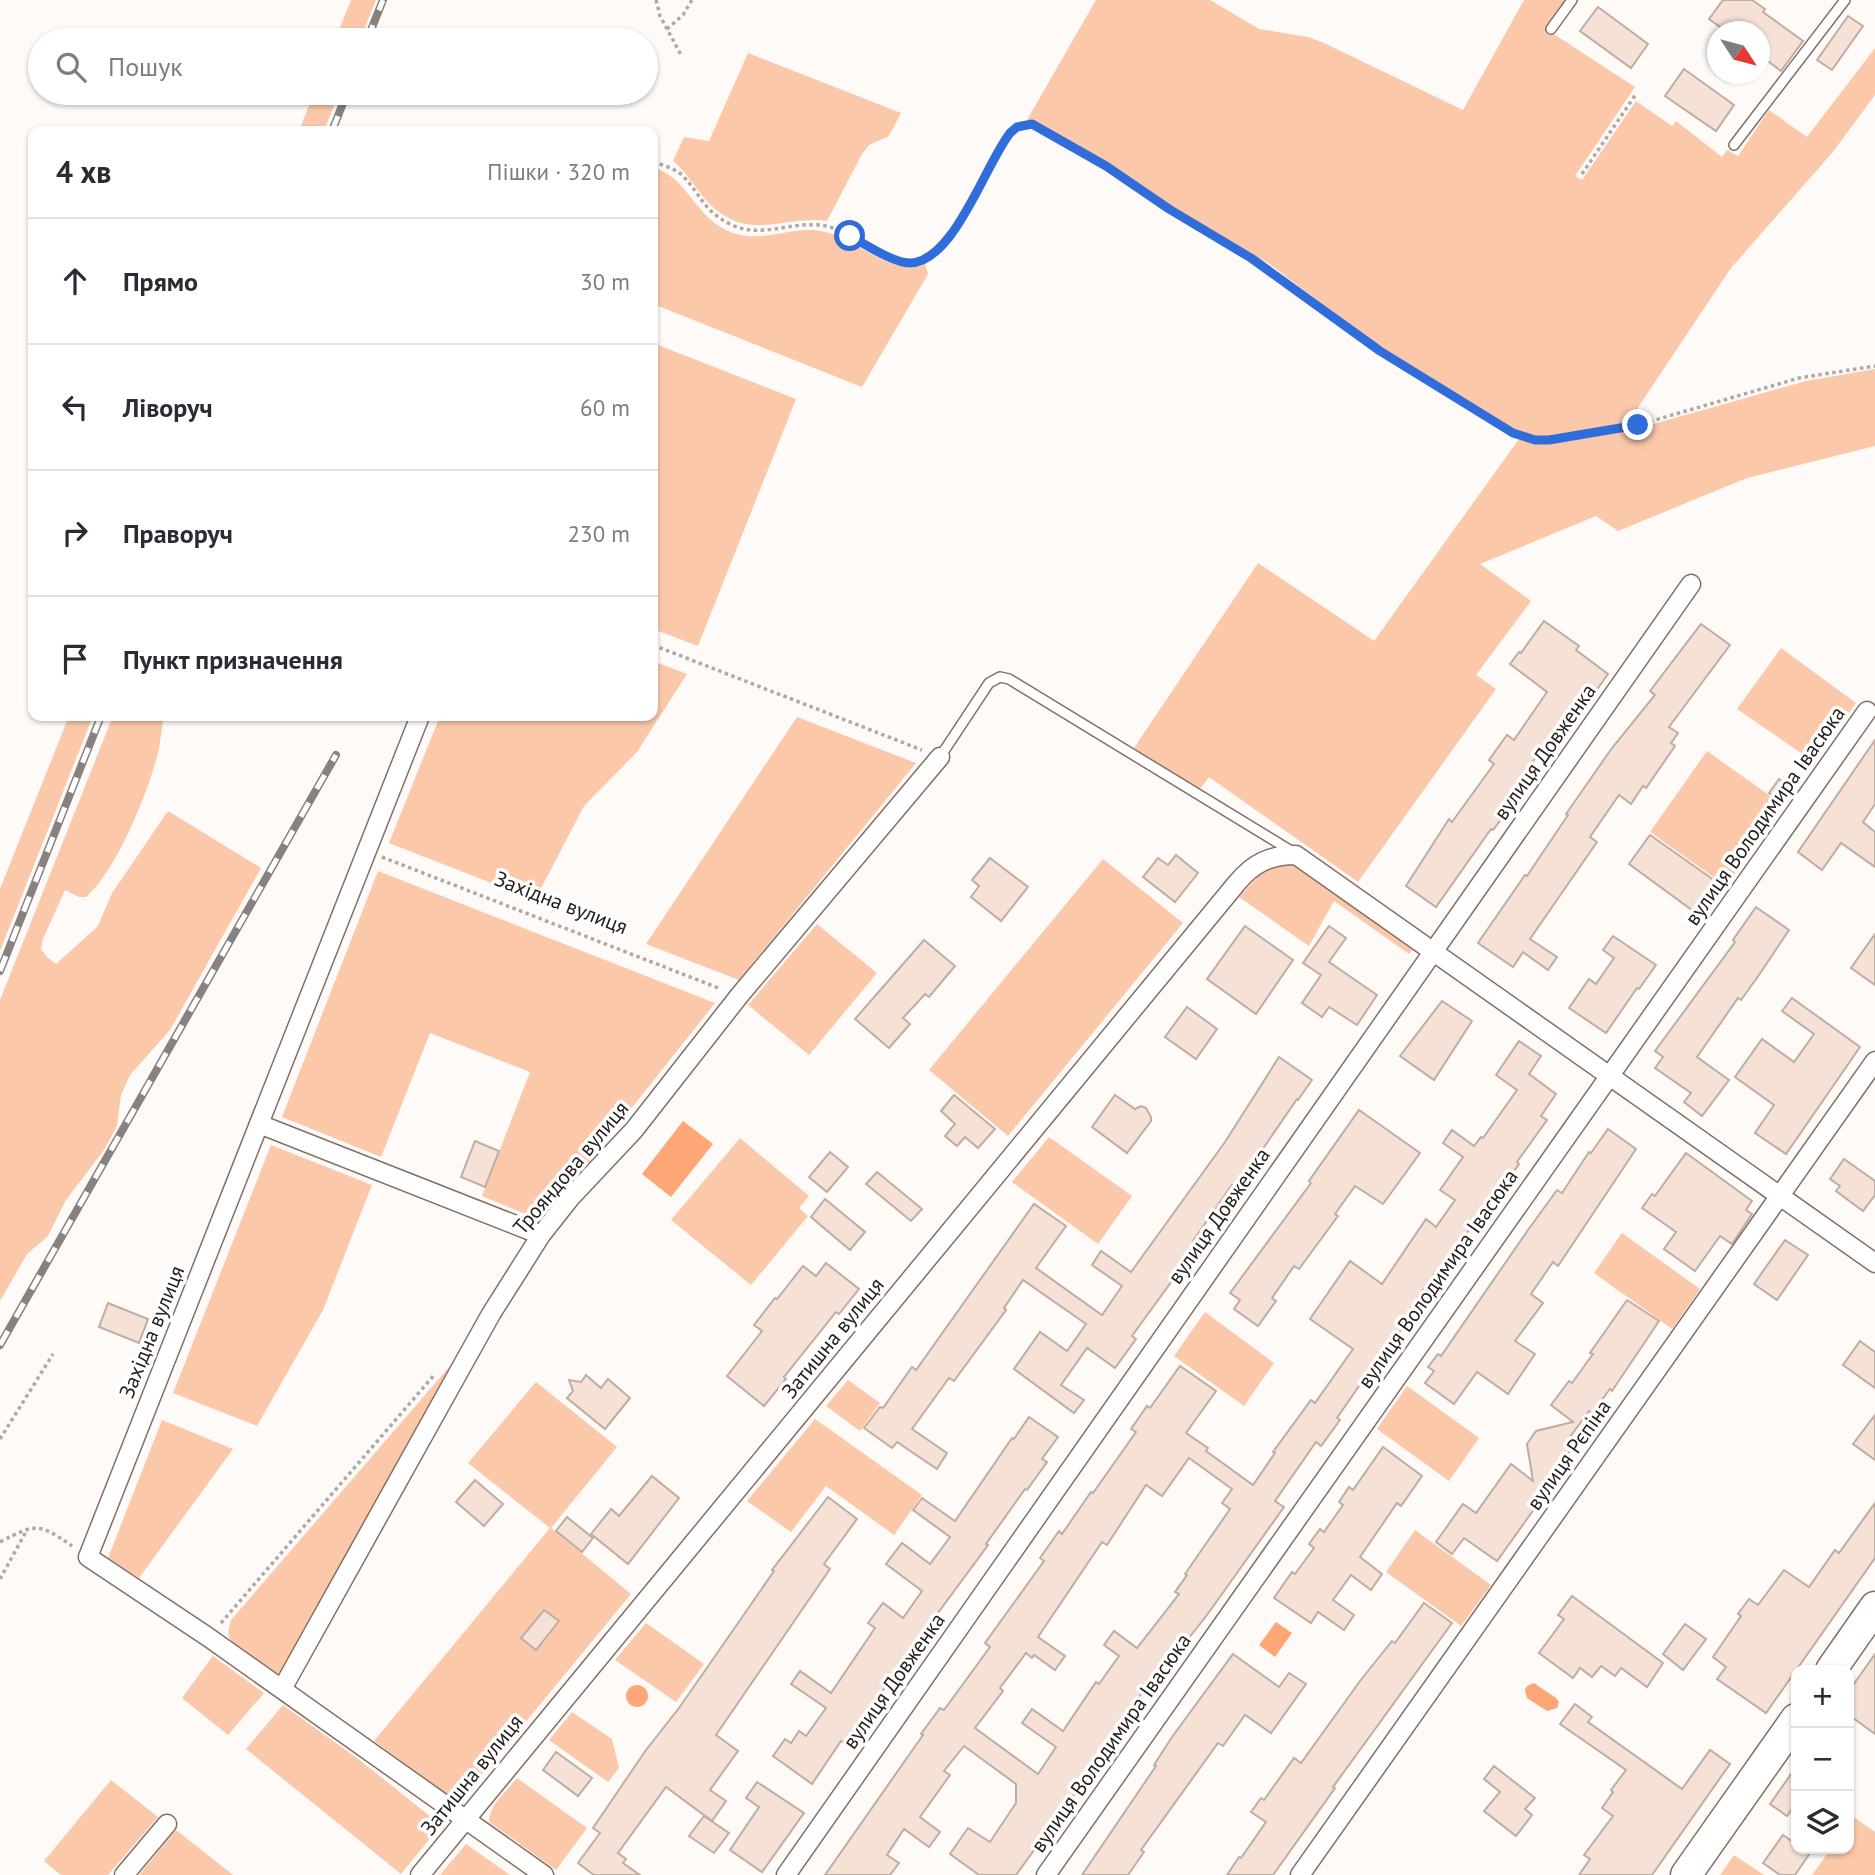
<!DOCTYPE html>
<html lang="uk">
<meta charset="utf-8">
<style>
body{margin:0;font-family:"PT Sans",sans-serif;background:#f2f2f3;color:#2b2b33}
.controls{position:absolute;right:21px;bottom:21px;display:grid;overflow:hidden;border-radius:14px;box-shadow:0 2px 5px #0004}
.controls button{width:63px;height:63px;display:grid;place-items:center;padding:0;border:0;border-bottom:2px solid #e1e1e2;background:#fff;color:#2b2b33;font:35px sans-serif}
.compass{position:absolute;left:1707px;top:21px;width:63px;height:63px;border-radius:50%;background:#fff;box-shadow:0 2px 5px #0004;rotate:126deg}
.stop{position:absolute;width:21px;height:21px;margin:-16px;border:5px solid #306dda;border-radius:50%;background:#fff}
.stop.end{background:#306dda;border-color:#fff;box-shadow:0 2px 7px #0008}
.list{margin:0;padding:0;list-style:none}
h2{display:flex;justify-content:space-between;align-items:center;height:91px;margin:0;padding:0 28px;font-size:30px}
h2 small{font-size:23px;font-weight:400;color:#7c7c81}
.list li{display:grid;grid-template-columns:46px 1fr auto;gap:21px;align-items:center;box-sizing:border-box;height:126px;padding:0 28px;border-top:2px solid #e1e1e2}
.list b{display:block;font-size:26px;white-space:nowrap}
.list em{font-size:23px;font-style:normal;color:#7c7c81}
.icon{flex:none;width:38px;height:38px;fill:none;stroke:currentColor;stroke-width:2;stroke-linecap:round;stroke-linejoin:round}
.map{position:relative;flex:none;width:1875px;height:1875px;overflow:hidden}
.search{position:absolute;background:#fff;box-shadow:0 2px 5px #0004;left:28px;top:28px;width:630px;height:77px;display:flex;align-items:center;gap:18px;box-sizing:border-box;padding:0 24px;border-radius:38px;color:#7c7c81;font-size:26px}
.panel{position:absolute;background:#fff;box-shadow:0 2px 5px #0004;left:28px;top:126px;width:630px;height:595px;border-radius:14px}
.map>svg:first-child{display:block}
.green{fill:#fcc8aa}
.water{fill:#fca775}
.building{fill:#f5e1d6;stroke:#c0ada2;stroke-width:2;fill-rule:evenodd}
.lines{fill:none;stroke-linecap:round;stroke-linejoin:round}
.service-casing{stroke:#817066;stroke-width:12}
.minor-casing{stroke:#817066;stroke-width:21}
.trunk-casing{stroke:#817066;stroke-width:33}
.path{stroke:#aea9a6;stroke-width:3.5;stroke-dasharray:3.5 3.5;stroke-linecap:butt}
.service{stroke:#fff;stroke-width:9}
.minor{stroke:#fff;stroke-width:18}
.trunk{stroke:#fff;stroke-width:30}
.rail-casing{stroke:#87827f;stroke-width:8}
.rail{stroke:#fff;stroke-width:5;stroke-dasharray:16;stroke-linecap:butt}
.route{stroke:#306dda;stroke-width:9}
.labels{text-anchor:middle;stroke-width:7;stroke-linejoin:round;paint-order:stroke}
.street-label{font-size:21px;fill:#27201c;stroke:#fff}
</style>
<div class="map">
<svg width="1875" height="1875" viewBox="0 0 1875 1875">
<rect width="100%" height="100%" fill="#fefaf8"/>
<g class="green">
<polygon points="351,0 376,0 360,40 335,40"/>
<polygon points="1096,0 1210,0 1259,29 1308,37 1324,43 1463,110 1524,0 1567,0 1546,29 1635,87 1575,176 1582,180 1636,101 1672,126 1676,121 1722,157 1727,150 1738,156 1769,110 1807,137 1875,48 1875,95 1832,153 1731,268 1627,424 1548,437 1527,435 1515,430 1369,339 1268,263 1170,206 1108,162 1043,126 1027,120"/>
<path d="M 748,53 L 901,113 L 889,136 L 869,145 L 862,154 L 827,221 C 787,215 754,240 716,210 C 699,196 690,175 673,161 L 684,137 L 709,141 Z"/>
<polygon points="314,93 339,93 324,131 299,131"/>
<path d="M 656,168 C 689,181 693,213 726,230 C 760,247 793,223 826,232 C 855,239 897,279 925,264 L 928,274 L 862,387 L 653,304 L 653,175 Z"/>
<polygon points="653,343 796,399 698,646 653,629"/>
<polygon points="1875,369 1875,446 1747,478 1618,531 1596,516 1480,564 1531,601 1476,675 1496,689 1358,882 1209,777 1200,789 1134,748 1258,563 1374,641 1519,439 1549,444 1629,431 1806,381"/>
<polygon points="1781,648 1856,703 1814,762 1737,709"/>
<polygon points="653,661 687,674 637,752 584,806 535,900 389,843 440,716 653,716"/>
<polygon points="69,716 93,716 0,951 0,889"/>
<path d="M 113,716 L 164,716 C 161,732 160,748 155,764 C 144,801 115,872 86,897 L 79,897 L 65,890 L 43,939 L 41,949 L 47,957 L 56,964 L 98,926 L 112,893 L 168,811 L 261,868 L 170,1030 L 130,1075 L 121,1095 L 117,1126 L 104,1150 L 66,1200 L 48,1236 L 27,1254 L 0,1301 L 0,1000 Z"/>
<polygon points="797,717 916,763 739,980 646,944"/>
<polygon points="1707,751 1783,805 1726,886 1650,832"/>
<polygon points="1103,859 1183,923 1008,1136 929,1070"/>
<polygon points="1282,864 1296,864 1415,946 1409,954 1334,901 1309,946 1239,897 1264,870"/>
<polygon points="378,871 715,1003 542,1221 482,1196 530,1072 430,1033 381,1157 282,1117"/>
<polygon points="817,924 877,973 809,1055 748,1005"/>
<polygon points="1049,1137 1132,1196 1098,1244 1012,1182"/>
<polygon points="740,1138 809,1196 799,1208 808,1216 751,1285 671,1220"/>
<polygon points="271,1145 372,1185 323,1310 257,1426 173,1393"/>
<polygon points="1622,1233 1700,1289 1672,1329 1594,1273"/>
<polygon points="1205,1312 1274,1363 1244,1406 1174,1356"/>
<path d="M 456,1359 L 278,1676 C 267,1667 234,1649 229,1637 C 227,1631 230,1625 231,1620 Z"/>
<polygon points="848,1380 880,1403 860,1431 826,1406"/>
<polygon points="536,1382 617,1447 551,1528 631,1594 459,1803 374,1741 550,1528 468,1463"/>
<polygon points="1407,1386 1479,1438 1449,1481 1377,1429"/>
<polygon points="815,1419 922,1495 894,1535 826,1486 791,1532 747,1501"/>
<polygon points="162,1420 233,1449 139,1578 108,1558"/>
<polygon points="1415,1530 1491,1585 1461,1626 1386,1572"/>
<polygon points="646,1623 704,1664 676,1702 615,1660"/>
<polygon points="213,1656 264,1693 228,1735 182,1698"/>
<polygon points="283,1705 361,1761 441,1825 401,1874 246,1749"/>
<polygon points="572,1712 612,1739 619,1768 608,1782 549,1740"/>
<path d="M 517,1778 L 587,1828 L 556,1870 L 489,1822 C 488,1806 508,1790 517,1778 Z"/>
<polygon points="111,1780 158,1817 108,1875 61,1875 44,1861"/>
<polygon points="1854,1817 1875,1832 1875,1875 1812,1875 1831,1849 1849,1849 1849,1824"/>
<polygon points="176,1830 233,1875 139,1875"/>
<polygon points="466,1844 510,1875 440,1875"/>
<polygon points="1734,1855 1764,1875 1720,1875"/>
</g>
<g class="water">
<polygon points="683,1121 713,1144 671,1197 642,1174"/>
<polygon points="1276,1622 1292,1633 1275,1657 1259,1645"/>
<polygon points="1534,1683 1556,1698 1559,1702 1557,1708 1547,1711 1527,1698 1525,1690 1527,1686"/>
<circle cx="637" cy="1696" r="11"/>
</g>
<g class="building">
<polygon points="1723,0 1752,0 1765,9 1763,12 1803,41 1781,71 1760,55 1760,32 1727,32 1709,19"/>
<polygon points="1598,7 1648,44 1631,68 1580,31"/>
<polygon points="1848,16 1863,26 1832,70 1817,60"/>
<polygon points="1684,69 1734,105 1716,131 1665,96"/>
<polygon points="1544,621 1579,646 1576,650 1608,674 1591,698 1586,695 1553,742 1549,739 1505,800 1512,805 1493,830 1491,829 1436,907 1406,886 1449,819 1452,822 1494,764 1489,760 1507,735 1514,740 1547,692 1510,664 1519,652 1521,653"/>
<polygon points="1701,624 1730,645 1669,727 1678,733 1671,743 1675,746 1646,788 1643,786 1631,804 1619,795 1590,837 1597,842 1530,939 1557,957 1548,970 1523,952 1513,967 1478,943 1525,875 1527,876 1568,815 1566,814 1612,748 1655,695 1650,691"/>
<polygon points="1875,740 1875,804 1863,822 1875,832 1875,867 1841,843 1822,870 1798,852"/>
<polygon points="1779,779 1793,788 1783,802 1769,793"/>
<polygon points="1650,835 1718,883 1696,913 1629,864"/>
<polygon points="1176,855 1198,873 1175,902 1143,877 1158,858 1168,865"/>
<polygon points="990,858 1028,887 1001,921 971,897 979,886 972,880"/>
<polygon points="1756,907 1789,930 1759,975 1741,1000 1738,998 1697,1057 1729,1080 1702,1116 1684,1102 1691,1093 1655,1068 1663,1057 1655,1051 1735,942 1733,940"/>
<polygon points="1245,926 1293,960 1256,1014 1207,979"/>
<polygon points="1329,926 1346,938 1329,962 1377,995 1357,1025 1329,1007 1322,1017 1302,1003 1321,975 1303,963"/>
<polygon points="1875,934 1875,985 1851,968"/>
<polygon points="1613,936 1656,965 1639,989 1637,988 1606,1033 1569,1008 1589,979 1596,984 1614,958 1603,950"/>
<polygon points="924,940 955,966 929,997 925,994 903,1018 910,1024 889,1048 855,1019"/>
<polygon points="1792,998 1860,1047 1786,1154 1755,1133 1774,1105 1735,1077 1762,1039 1794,1062 1814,1034 1782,1011"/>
<polygon points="1442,1001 1472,1021 1434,1080 1400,1056"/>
<polygon points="1187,1007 1217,1029 1196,1059 1165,1037"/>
<path d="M 1519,1041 L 1541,1056 L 1529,1074 L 1556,1094 L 1541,1116 L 1547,1120 L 1517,1162 L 1519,1164 L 1471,1231 L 1469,1230 L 1440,1273 L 1436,1271 L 1400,1324 L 1403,1327 L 1383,1355 L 1381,1354 L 1337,1418 L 1340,1420 L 1321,1446 L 1316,1442 L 1275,1501 L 1284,1507 L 1207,1615 L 1176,1654 L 1172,1651 L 1132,1707 L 1072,1798 L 1016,1875 L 979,1875 L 950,1854 L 968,1828 L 990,1842 L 1016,1803 L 1016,1784 L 964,1746 L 944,1771 L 950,1775 L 920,1817 L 940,1832 L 929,1847 L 904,1829 L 887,1855 L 899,1863 L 890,1875 L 825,1875 L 923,1735 L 921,1734 L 940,1708 L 944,1710 L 990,1647 L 985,1643 L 1044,1561 L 1040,1558 L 1059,1531 L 1062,1534 L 1091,1492 L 1093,1493 L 1136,1432 L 1131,1429 L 1147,1406 L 1150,1408 L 1180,1366 L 1216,1391 L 1186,1433 L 1208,1448 L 1206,1451 L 1253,1485 L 1275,1453 L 1273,1452 L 1311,1400 L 1315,1403 L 1353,1349 L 1310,1319 L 1350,1261 L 1382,1284 L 1426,1219 L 1436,1227 L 1455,1200 L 1440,1190 L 1463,1157 L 1443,1143 L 1452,1130 L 1474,1146 L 1481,1137 L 1483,1138 L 1517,1090 L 1496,1075 ZM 1189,1458 L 1232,1489 L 1222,1503 L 1230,1509 L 1185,1574 L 1187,1575 L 1175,1592 L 1179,1594 L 1137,1648 L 1114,1631 L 1104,1645 L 1119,1656 L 1099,1684 L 1096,1682 L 1063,1731 L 1032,1709 L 1022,1723 L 1056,1747 L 1038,1774 L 975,1728 L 1003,1691 L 1000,1688 L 1026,1653 L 1032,1658 L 1034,1655 L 1055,1670 L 1065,1656 L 1038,1637 L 1102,1542 L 1107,1545 L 1146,1485 L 1162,1496 Z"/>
<polygon points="1279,1057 1312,1080 1298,1100 1297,1099 1236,1188 1232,1185 1193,1241 1198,1245 1132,1336 1136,1339 1115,1368 1087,1348 1061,1385 1084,1400 1074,1413 1014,1369 1040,1332 1067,1351 1086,1324 1023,1280 1004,1308 1006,1310 954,1381 949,1378 912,1429 947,1453 937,1469 897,1442 892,1448 864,1428 880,1407 883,1408 912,1367 916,1370 1034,1204 1066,1226 1036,1268 1102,1315 1122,1286 1092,1265 1101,1251 1131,1272 1225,1142"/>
<polygon points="954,1095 995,1129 978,1148 965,1137 957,1146 945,1136 955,1124 941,1111"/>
<polygon points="1115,1095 1135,1109 1141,1106 1146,1108 1151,1117 1151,1121 1127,1153 1092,1127"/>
<polygon points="1359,1110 1420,1153 1383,1204 1355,1186 1335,1214 1338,1216 1299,1269 1294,1266 1272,1298 1276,1301 1258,1326 1234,1309 1240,1300 1230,1293 1311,1183 1309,1181"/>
<polygon points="1608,1129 1636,1149 1558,1266 1553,1262 1531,1294 1543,1303 1515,1341 1535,1354 1508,1394 1477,1372 1454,1404 1425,1383 1434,1371 1428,1367 1438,1354 1441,1356 1528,1230 1557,1190 1562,1193 1589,1152 1591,1153"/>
<polygon points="475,1141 499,1151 485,1187 461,1177"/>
<polygon points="830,1152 848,1167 827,1192 809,1177"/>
<polygon points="1686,1153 1752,1201 1746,1210 1752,1214 1732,1244 1720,1236 1695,1271 1664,1249 1676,1232 1642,1208 1652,1194 1655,1196"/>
<polygon points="1844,1159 1875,1181 1875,1195 1863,1211 1836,1191 1840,1186 1830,1179"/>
<polygon points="877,1172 922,1209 911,1221 866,1184"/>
<polygon points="825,1199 865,1232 850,1250 811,1217"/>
<polygon points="1785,1240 1808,1255 1777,1300 1754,1284"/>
<polygon points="826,1263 859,1289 839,1314 836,1312 784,1377 786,1379 764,1406 727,1376 762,1331 754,1325 775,1298 777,1299 803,1266 816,1276"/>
<polygon points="1627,1300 1659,1321 1612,1391 1610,1389 1592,1413 1589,1411 1567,1441 1570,1451 1543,1488 1547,1491 1497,1561 1464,1538 1452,1554 1436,1542 1463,1504 1476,1513 1511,1464 1533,1481 1527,1444 1536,1431 1573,1422 1551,1405 1569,1381 1572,1383 1593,1354 1590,1353"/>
<polygon points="108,1303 148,1319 139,1343 99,1327"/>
<polygon points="1860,1341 1875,1352 1875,1388 1843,1365"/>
<polygon points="586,1375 601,1388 608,1379 630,1398 605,1429 567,1398 573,1391 569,1380 581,1382"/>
<polygon points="1875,1415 1875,1460 1853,1444"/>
<polygon points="1029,1417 1058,1437 1042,1459 1047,1462 1027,1490 1025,1489 986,1544 988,1545 901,1663 847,1746 841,1741 812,1784 773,1756 785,1739 791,1743 799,1731 806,1736 826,1708 791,1684 800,1671 831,1693 875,1628 868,1623 883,1603 903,1618 922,1591 886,1564 902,1543 930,1564 950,1537 913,1510 922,1498 955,1521 1012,1438 1014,1439"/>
<polygon points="1383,1447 1422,1476 1401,1506 1397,1503 1360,1557 1382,1574 1371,1590 1351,1575 1333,1600 1354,1615 1344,1630 1318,1612 1311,1623 1274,1598 1292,1572 1295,1574 1314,1548 1309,1544 1320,1529 1324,1532 1343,1505 1339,1502 1349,1487 1353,1490"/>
<polygon points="652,1476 679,1498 628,1564 591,1534 611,1509 619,1516"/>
<polygon points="475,1480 503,1504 484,1526 456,1502"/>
<polygon points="828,1497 857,1519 824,1564 830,1569 716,1735 738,1751 710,1790 726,1801 712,1821 666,1787 618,1853 626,1859 623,1863 640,1875 594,1875 578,1863 600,1833 593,1828 646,1750 679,1708 745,1613 774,1571 772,1570"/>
<polygon points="1875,1503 1875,1558 1766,1713 1717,1679 1726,1667 1713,1657 1741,1616 1738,1614 1749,1599 1758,1605 1784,1570 1809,1587 1835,1550 1839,1553"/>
<polygon points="567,1517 593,1538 582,1552 556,1531"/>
<polygon points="1572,1596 1663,1663 1647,1687 1621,1668 1615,1676 1601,1666 1592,1677 1580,1668 1573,1678 1539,1653 1564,1619 1558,1615"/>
<polygon points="1424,1603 1452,1623 1333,1787 1335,1788 1273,1875 1227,1875 1239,1857 1241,1858 1266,1822 1251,1812 1261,1798 1264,1800 1294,1758 1301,1763 1360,1681 1392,1641 1395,1643"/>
<polygon points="544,1610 559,1621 536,1650 521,1638"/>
<polygon points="1685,1624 1706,1639 1683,1670 1663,1654"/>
<polygon points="1233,1654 1279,1687 1289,1673 1306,1684 1271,1733 1245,1715 1223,1746 1218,1743 1141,1850 1144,1852 1128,1875 1082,1875 1156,1766 1154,1765 1172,1737"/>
<polygon points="1875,1654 1875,1734 1849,1715 1849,1691"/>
<polygon points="1575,1704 1592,1717 1588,1722 1682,1789 1710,1750 1730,1764 1652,1875 1579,1875 1590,1859 1584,1855 1613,1816 1602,1808 1613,1792 1611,1790 1626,1770 1560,1724"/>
<polygon points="556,1752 592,1778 578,1796 543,1770"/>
<polygon points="1494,1766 1535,1798 1525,1809 1532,1815 1516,1836 1484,1811 1500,1792 1484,1779"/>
<polygon points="1796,1767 1796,1803 1787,1816 1770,1804"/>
<polygon points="757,1782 804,1813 762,1872 730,1850 759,1807 746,1798"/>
<polygon points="704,1816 729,1833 714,1853 689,1836"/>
<polygon points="1783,1835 1796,1844 1796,1849 1803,1849 1810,1853 1795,1875 1780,1875 1763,1863"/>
</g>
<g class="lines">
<g class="service-casing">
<g id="service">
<polyline points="1551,29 1572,0"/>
<polyline points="1734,145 1845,0"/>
<polyline points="940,757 989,683 1000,677 1009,679 1293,852"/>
</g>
</g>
<g class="minor-casing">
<g id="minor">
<polyline points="420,716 88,1557 208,1637 544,1875"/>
<polyline points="259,1124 541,1235"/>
<polyline points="282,1689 491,1314 541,1235 571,1197 634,1130 739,996 940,757"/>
<polyline points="124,1875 167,1824"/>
<path d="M 420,1875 L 1236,884 C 1253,863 1270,855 1296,855 L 1875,1263"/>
<polyline points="786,1875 1691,584"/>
<polyline points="1046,1875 1867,711"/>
<polyline points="1300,1875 1875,1061"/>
</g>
</g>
<g class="trunk-casing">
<g id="trunk">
<polyline points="1831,1670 1875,1607"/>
<polyline points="1686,1875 1796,1719"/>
</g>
</g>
<g class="path">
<polyline points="656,0 660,16 681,55"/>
<polyline points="667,29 683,15 692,0"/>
<path d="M 653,162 C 663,165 674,168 682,175 C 700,193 703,211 730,224 C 760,239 788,222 819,225 C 849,227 878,260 907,263 C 926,265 939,249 949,236 C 968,212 997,139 1017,127 C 1022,125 1027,124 1032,124 L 1106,166 L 1169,209 L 1251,258 L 1380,351 L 1506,430 L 1535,440 L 1549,440 L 1638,425 L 1799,378 L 1875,366"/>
<polyline points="1582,174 1636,94"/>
<polyline points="653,645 922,750"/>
<polyline points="382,857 721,989"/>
<polyline points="0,1439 53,1354"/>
<path d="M 0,1542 C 35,1524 38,1522 72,1546"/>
<polyline points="0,1579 28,1528"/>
<polyline points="221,1623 435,1374"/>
</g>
<use href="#service" class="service"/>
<use href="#minor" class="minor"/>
<use href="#trunk" class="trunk"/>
<g class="rail-casing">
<g id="rail">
<polyline points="367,40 383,0"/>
<polyline points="332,131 347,93"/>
<polyline points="0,971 101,716"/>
<polyline points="0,1345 336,755"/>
</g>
</g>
<use href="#rail" class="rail"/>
</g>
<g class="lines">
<path class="route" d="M 850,236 C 865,244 893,263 910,263 C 954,262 985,165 1010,133 L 1017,127 L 1032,124 L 1106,166 L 1169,209 L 1251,258 L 1380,351 L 1513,433 L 1535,440 L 1549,440 L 1638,425"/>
</g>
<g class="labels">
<g class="street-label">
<text transform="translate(1545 752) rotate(-55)" y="7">вулиця Довженка</text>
<text transform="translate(1765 816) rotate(-55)" y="7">вулиця Володимира Івасюка</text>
<text transform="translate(561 903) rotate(21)" y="7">Західна вулиця</text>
<text transform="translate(571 1168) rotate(-50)" y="7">Трояндова вулиця</text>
<text transform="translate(1219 1216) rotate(-55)" y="7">вулиця Довженка</text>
<text transform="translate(1438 1279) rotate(-55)" y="7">вулиця Володимира Івасюка</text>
<text transform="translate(152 1332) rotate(-68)" y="7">Західна вулиця</text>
<text transform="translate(833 1338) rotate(-51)" y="7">Затишна вулиця</text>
<text transform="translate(1569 1455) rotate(-55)" y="7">вулиця Рєпіна</text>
<text transform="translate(894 1681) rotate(-55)" y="7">вулиця Довженка</text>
<text transform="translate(1111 1743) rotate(-55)" y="7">вулиця Володимира Івасюка</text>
<text transform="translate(472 1775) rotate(-51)" y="7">Затишна вулиця</text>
</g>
</g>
</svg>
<div class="controls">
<button>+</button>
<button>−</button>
<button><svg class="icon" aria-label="layers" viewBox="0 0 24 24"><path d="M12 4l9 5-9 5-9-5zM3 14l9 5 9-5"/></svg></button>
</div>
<svg class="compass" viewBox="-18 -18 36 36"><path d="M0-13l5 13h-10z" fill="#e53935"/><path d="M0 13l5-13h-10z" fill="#7c7c81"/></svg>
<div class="stop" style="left:850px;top:236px"></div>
<div class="stop end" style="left:1638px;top:425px"></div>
<div class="search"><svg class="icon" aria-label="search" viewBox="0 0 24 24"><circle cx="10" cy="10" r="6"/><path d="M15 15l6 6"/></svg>Пошук</div>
<section class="panel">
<h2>4 хв<small>Пішки · 320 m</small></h2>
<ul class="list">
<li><svg class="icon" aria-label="ahead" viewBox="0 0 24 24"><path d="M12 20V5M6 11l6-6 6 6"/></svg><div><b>Прямо</b></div><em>30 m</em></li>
<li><svg class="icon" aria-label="left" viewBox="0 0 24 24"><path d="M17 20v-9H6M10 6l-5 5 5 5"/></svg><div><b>Ліворуч</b></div><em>60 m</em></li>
<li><svg class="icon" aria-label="right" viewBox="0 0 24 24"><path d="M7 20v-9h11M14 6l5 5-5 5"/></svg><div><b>Праворуч</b></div><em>230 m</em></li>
<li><svg class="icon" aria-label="arrive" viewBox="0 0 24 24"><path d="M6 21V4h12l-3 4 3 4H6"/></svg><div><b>Пункт призначення</b></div></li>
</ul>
</section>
</div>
